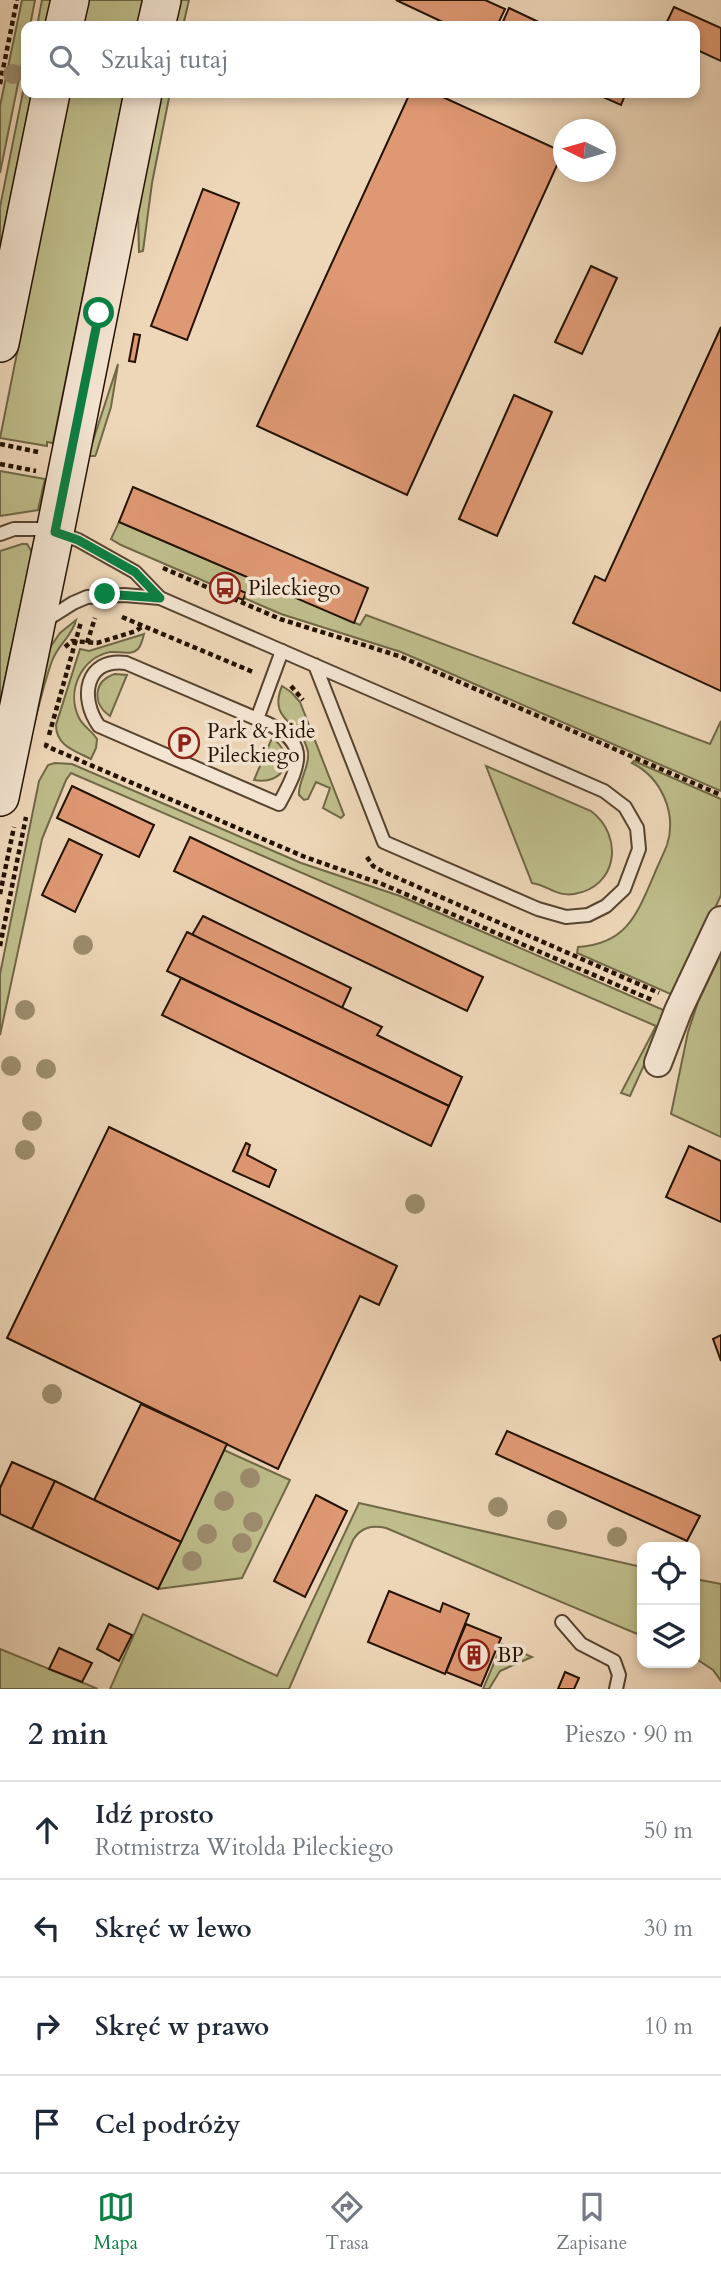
<!DOCTYPE html>
<html lang="pl">
<meta charset="utf-8">
<style>
body{margin:0;font-family:Cardo,serif;background:#f2f2f3;color:#1f2937}
.controls{position:absolute;right:21px;bottom:21px;display:grid;overflow:hidden;border-radius:14px;box-shadow:0 4px 10px #0003}
.controls button{width:63px;height:63px;display:grid;place-items:center;padding:0;border:0;border-bottom:2px solid #e0e1e3;background:#fff;color:#1f2937;font:35px sans-serif}
.compass{position:absolute;left:553px;top:119px;width:63px;height:63px;border-radius:50%;background:#fff;box-shadow:0 4px 10px #0003;rotate:275deg}
.stop{position:absolute;width:21px;height:21px;margin:-16px;border:5px solid #0b8043;border-radius:50%;background:#fff}
.stop.end{background:#0b8043;border-color:#fff;box-shadow:0 2px 7px #0008}
.list{margin:0;padding:0;list-style:none}
h2{display:flex;justify-content:space-between;align-items:center;height:91px;margin:0;padding:0 28px;font-size:30px}
h2 small{font-size:23px;font-weight:400;color:#747a83}
.list li{display:grid;grid-template-columns:46px 1fr auto;gap:21px;align-items:center;box-sizing:border-box;height:98px;padding:0 28px;border-top:2px solid #e0e1e3}
.list b{display:block;font-size:26px;white-space:nowrap}
.list p{margin:0;font-size:23px;white-space:nowrap;color:#747a83}
.list em{font-size:23px;font-style:normal;color:#747a83}
.icon{flex:none;width:38px;height:38px;fill:none;stroke:currentColor;stroke-width:2;stroke-linecap:round;stroke-linejoin:round}
.map{position:relative;flex:none;width:721px;height:1689px;overflow:hidden}
.search{position:absolute;background:#fff;box-shadow:0 4px 10px #0003;left:21px;right:21px;top:21px;height:77px;display:flex;align-items:center;gap:18px;box-sizing:border-box;padding:0 24px;border-radius:14px;color:#747a83;font-size:26px}
.sheet{height:483px;background:#fff}
nav{display:flex;justify-content:space-around;align-items:center;box-sizing:border-box;height:98px;border-top:2px solid #e0e1e3;background:#fff;font-size:19px;color:#747a83}
nav a{display:grid;justify-items:center;gap:4px}
nav .on{color:#0b8043}
.map>svg:first-child{display:block}
.green{fill:#bebd8b;stroke:#706846;stroke-width:2}
.building{fill:#de9873;stroke:#231200;stroke-width:2}
.lines{fill:none;stroke-linecap:round;stroke-linejoin:round}
.lane-casing{stroke:#56432e;stroke-width:16}
.street-casing{stroke:#56432e;stroke-width:30}
.secondary-casing{stroke:#231200;stroke-width:40}
.path{stroke:#231200;stroke-width:4.5;stroke-dasharray:5 3.5;stroke-linecap:butt}
.lane{stroke:#f4e5d2;stroke-width:12}
.street{stroke:#f4e5d2;stroke-width:26}
.secondary{stroke:#f4e5d2;stroke-width:37}
.tree{fill:#9c8c6e}
.route{stroke:#0b8043;stroke-width:9}
.labels{text-anchor:middle;stroke-width:7;stroke-linejoin:round;paint-order:stroke}
.poi-label{font-size:21px;fill:#231200;stroke:#f4e5d2;text-anchor:start}
</style>
<div class="map">
<svg width="721" height="1689" viewBox="0 0 721 1689">
<rect width="100%" height="100%" fill="#eed7b9"/>
<filter id="stains"><feTurbulence type="fractalNoise" baseFrequency=".00286" numOctaves="4"/><feColorMatrix values="0 0 0 0 .2 0 0 0 0 .09 0 0 0 0 .02 0 0 0 .5 -.17"/></filter>
<radialGradient id="worn" r=".72"><stop offset=".6" stop-color="#630" stop-opacity="0"/><stop offset="1" stop-color="#630" stop-opacity=".3"/></radialGradient>
<g class="green">
<polygon points="22,0 35,0 30,26 26,26 26,44 0,173 0,106"/>
<polygon points="42,0 51,0 46,26 37,26"/>
<polygon points="88,0 143,0 138,26 83,26"/>
<polygon points="180,0 189,0 183,26 175,26"/>
<polygon points="26,77 26,93 32,93 0,250 0,207"/>
<polygon points="69,93 124,93 53,443 47,442 47,446 0,438"/>
<polygon points="161,93 170,93 152,183 143,251 139,252 138,212"/>
<polygon points="118,364 111,407 96,454 95,456 88,456"/>
<polygon points="0,471 45,479 38,510 0,516"/>
<polygon points="119,522 360,625 366,615 710,744 721,721 721,791 401,652 281,614 244,598 245,593 223,583 220,588 121,545 111,539"/>
<polygon points="22,544 27,544 32,552 0,703 0,551"/>
<path d="M 76,620 C 72,637 58,644 52,661 C 42,689 36,719 28,747 L 49,649 L 60,633 Z"/>
<path d="M 144,634 C 143,638 141,646 138,649 C 131,656 119,651 110,652 C 81,658 66,691 79,718 C 83,726 92,731 97,739 L 96,748 L 91,759 C 75,751 56,746 56,725 L 80,649 L 89,651 Z"/>
<path d="M 115,674 L 127,675 L 110,716 C 92,704 93,681 115,674 Z"/>
<path d="M 282,686 L 291,692 L 300,702 L 344,815 L 341,818 L 323,808 L 330,788 L 316,782 L 308,799 L 304,800 L 299,795 C 298,780 310,768 308,752 C 302,721 267,722 282,686 Z"/>
<path d="M 272,738 C 298,756 284,786 254,780 Z"/>
<path d="M 634,761 L 721,799 L 721,895 L 675,996 L 577,953 L 578,947 C 627,944 637,914 654,875 C 658,865 663,855 667,845 C 677,814 662,778 632,763 Z"/>
<polygon points="55,763 72,764 301,863 400,896 668,1012 630,1096 621,1093 656,1026 71,773 66,780 42,839 0,1035 0,974 39,781 48,765"/>
<path d="M 486,766 L 591,811 C 624,836 618,887 574,894 C 557,897 547,885 532,883 Z"/>
<polygon points="721,954 721,1137 671,1114 688,1032 698,1002"/>
<polygon points="224,1450 290,1480 242,1578 158,1589"/>
<path d="M 359,1503 L 642,1567 L 642,1636 L 386,1528 C 372,1525 361,1527 353,1540 L 289,1689 L 110,1689 L 143,1614 L 277,1676 Z"/>
<polygon points="695,1579 721,1584 721,1681 713,1670 695,1658"/>
<polygon points="502,1644 532,1657 500,1671 489,1689 483,1689"/>
<polygon points="0,1649 98,1689 0,1689"/>
</g>
<g class="building">
<polygon points="396,0 485,0 505,9 497,26 451,26"/>
<polygon points="674,7 721,28 721,61 695,49 695,26 665,26"/>
<polygon points="509,8 547,26 501,26"/>
<polygon points="410,93 434,93 563,152 407,495 257,426"/>
<polygon points="594,93 626,93 621,105"/>
<polygon points="203,189 239,203 187,340 151,326"/>
<polygon points="591,266 617,278 582,354 555,342"/>
<polygon points="721,327 721,691 573,623 595,576 605,581"/>
<polygon points="134,334 140,335 135,362 129,361"/>
<polygon points="514,395 552,412 497,536 459,519"/>
<polygon points="133,487 368,588 354,623 119,522"/>
<polygon points="223,583 246,593 243,600 220,590"/>
<polygon points="72,786 154,825 139,857 57,818"/>
<polygon points="190,837 483,977 467,1011 174,871"/>
<polygon points="69,839 102,855 75,912 42,895"/>
<polygon points="203,916 351,988 342,1008 192,935"/>
<polygon points="187,932 382,1027 377,1035 462,1077 449,1106 167,971"/>
<polygon points="181,978 449,1106 431,1146 162,1015"/>
<polygon points="109,1127 397,1266 379,1305 360,1296 278,1469 7,1338"/>
<polygon points="246,1143 250,1145 247,1155 276,1170 269,1187 233,1171"/>
<polygon points="689,1146 721,1161 721,1222 666,1197"/>
<polygon points="721,1335 721,1361 713,1339"/>
<polygon points="141,1404 227,1444 181,1542 94,1500"/>
<polygon points="507,1431 700,1516 687,1541 496,1454"/>
<polygon points="12,1462 55,1481 32,1529 0,1514 0,1488"/>
<polygon points="55,1481 181,1542 158,1589 32,1529"/>
<polygon points="316,1495 347,1511 305,1597 274,1581"/>
<polygon points="389,1591 440,1612 443,1603 469,1614 445,1674 368,1642"/>
<polygon points="109,1624 132,1635 119,1661 97,1649"/>
<polygon points="466,1624 501,1638 481,1686 446,1672"/>
<polygon points="59,1648 92,1663 82,1682 49,1669"/>
<polygon points="565,1672 579,1678 574,1689 558,1689"/>
</g>
<g class="lines">
<g class="lane-casing">
<g id="lane">
<polyline points="0,534 14,529 37,529 55,532 78,540 135,572 160,598"/>
<polyline points="43,622 73,603 87,597 124,595 160,598 604,791 625,807 637,828 639,849 624,889 606,906 588,915 566,917 538,909 384,842 315,665"/>
<path d="M 257,719 L 126,663 C 85,658 79,698 99,726 L 279,804 C 303,760 310,740 257,719 L 282,651"/>
<polyline points="562,1622 581,1644 614,1661 619,1675 616,1689"/>
</g>
</g>
<g class="street-casing">
<polyline id="street" points="658,1063 678,1011 721,920"/>
</g>
<g class="secondary-casing">
<g id="secondary">
<polyline points="64,26 70,0"/>
<polyline points="156,26 162,0"/>
<polyline points="0,343 51,93"/>
<polyline points="0,797 55,532 143,93"/>
</g>
</g>
<g class="path">
<polyline points="24,73 26,60"/>
<polyline points="0,84 17,0"/>
<polyline points="0,444 38,452"/>
<polyline points="0,464 36,471"/>
<polyline points="163,568 280,619 399,656 721,795"/>
<polyline points="122,617 253,672"/>
<polyline points="87,643 95,618"/>
<polyline points="65,647 72,641 97,643 136,631 144,625"/>
<polyline points="291,686 303,700"/>
<polyline points="49,735 81,622"/>
<polyline points="47,743 46,746 305,857 382,884 652,1000"/>
<polyline points="367,857 373,866 384,872 659,993"/>
<polyline points="0,894 14,827"/>
<polyline points="0,946 26,817"/>
</g>
<use href="#lane" class="lane"/>
<use href="#street" class="street"/>
<use href="#secondary" class="secondary"/>
</g>
<g class="tree">
<circle cx="13" cy="74" r="10"/>
<circle cx="83" cy="945" r="10"/>
<circle cx="25" cy="1010" r="10"/>
<circle cx="11" cy="1066" r="10"/>
<circle cx="46" cy="1069" r="10"/>
<circle cx="32" cy="1121" r="10"/>
<circle cx="25" cy="1150" r="10"/>
<circle cx="415" cy="1204" r="10"/>
<circle cx="52" cy="1394" r="10"/>
<circle cx="250" cy="1478" r="10"/>
<circle cx="224" cy="1501" r="10"/>
<circle cx="498" cy="1507" r="10"/>
<circle cx="557" cy="1520" r="10"/>
<circle cx="253" cy="1522" r="10"/>
<circle cx="207" cy="1534" r="10"/>
<circle cx="617" cy="1537" r="10"/>
<circle cx="242" cy="1543" r="10"/>
<circle cx="192" cy="1561" r="10"/>
</g>
<g class="lines">
<polyline class="route" points="99,313 55,532 78,540 135,572 160,598 105,594"/>
</g>
<defs>
<g id="bus-ring" transform="scale(1.575)"><circle r="9.5" fill="#f4e5d2" stroke="#8f2418" stroke-width="1.5"/><path d="M-5-6H5V4H4V6H2V4H-2V6H-4V4H-5ZM-3.5-4V0h7V-4ZM-3.5 1.2v1.5H-2V1.2ZM2 1.2v1.5H3.5V1.2Z" fill="#8f2418"/></g>
<g id="parking-ring" transform="scale(1.575)"><circle r="9.5" fill="#f4e5d2" stroke="#8f2418" stroke-width="1.5"/><path d="M-3.5-5.5H1a3.5 3.5 0 0 1 0 7H-1V5.5H-3.5ZM-1-3.4V-.6H.8a1.4 1.4 0 0 0 0-2.8Z" fill="#8f2418"/></g>
<g id="building-ring" transform="scale(1.575)"><circle r="9.5" fill="#f4e5d2" stroke="#8f2418" stroke-width="1.5"/><path d="M-4-6H4V6H1V3H-1V6H-4ZM-2.5-4.3h1.7v1.8h-1.7ZM.8-4.3h1.7v1.8H.8ZM-2.5-1h1.7V.8h-1.7ZM.8-1h1.7V.8H.8Z" fill="#8f2418"/></g>
</defs>
<g fill-rule="evenodd">
<use href="#bus-ring" x="225" y="588"/>
<use href="#parking-ring" x="184" y="743"/>
<use href="#building-ring" x="474" y="1655"/>
</g>
<g class="labels">
<g class="poi-label">
<text x="248" y="595">Pileckiego</text>
<text x="207" y="738">Park &amp; Ride<tspan x="207" dy="24">Pileckiego</tspan></text>
<text x="497" y="1662">BP</text>
</g>
</g>
<rect width="100%" height="100%" filter="url(#stains)"/>
<rect width="100%" height="100%" fill="url(#worn)"/>
</svg>
<div class="controls">
<button><svg class="icon" aria-label="locate" viewBox="0 0 24 24"><circle cx="12" cy="12" r="6"/><path d="M12 2v4M12 18v4M2 12h4M18 12h4"/></svg></button>
<button><svg class="icon" aria-label="layers" viewBox="0 0 24 24"><path d="M12 4l9 5-9 5-9-5zM3 14l9 5 9-5"/></svg></button>
</div>
<svg class="compass" viewBox="-18 -18 36 36"><path d="M0-13l5 13h-10z" fill="#e53935"/><path d="M0 13l5-13h-10z" fill="#747a83"/></svg>
<div class="stop" style="left:99px;top:313px"></div>
<div class="stop end" style="left:105px;top:594px"></div>
<div class="search"><svg class="icon" aria-label="search" viewBox="0 0 24 24"><circle cx="10" cy="10" r="6"/><path d="M15 15l6 6"/></svg>Szukaj tutaj</div>
</div>
<section class="sheet">
<h2>2 min<small>Pieszo · 90 m</small></h2>
<ul class="list">
<li><svg class="icon" aria-label="ahead" viewBox="0 0 24 24"><path d="M12 20V5M6 11l6-6 6 6"/></svg><div><b>Idź prosto</b><p>Rotmistrza Witolda Pileckiego</p></div><em>50 m</em></li>
<li><svg class="icon" aria-label="left" viewBox="0 0 24 24"><path d="M17 20v-9H6M10 6l-5 5 5 5"/></svg><div><b>Skręć w lewo</b></div><em>30 m</em></li>
<li><svg class="icon" aria-label="right" viewBox="0 0 24 24"><path d="M7 20v-9h11M14 6l5 5-5 5"/></svg><div><b>Skręć w prawo</b></div><em>10 m</em></li>
<li><svg class="icon" aria-label="arrive" viewBox="0 0 24 24"><path d="M6 21V4h12l-3 4 3 4H6"/></svg><div><b>Cel podróży</b></div></li>
</ul>
</section>
<nav>
<a class="on"><svg class="icon" aria-label="map" viewBox="0 0 24 24"><path d="M3 6l6-2 6 2 6-2v14l-6 2-6-2-6 2zM9 4v14M15 6v14"/></svg>Mapa</a>
<a><svg class="icon" aria-label="directions" viewBox="0 0 24 24"><path d="M12 3l9 9-9 9-9-9zM9 14v-3h6M13 9l2 2-2 2"/></svg>Trasa</a>
<a><svg class="icon" aria-label="saved" viewBox="0 0 24 24"><path d="M7 4h10v16l-5-4-5 4z"/></svg>Zapisane</a>
</nav>
